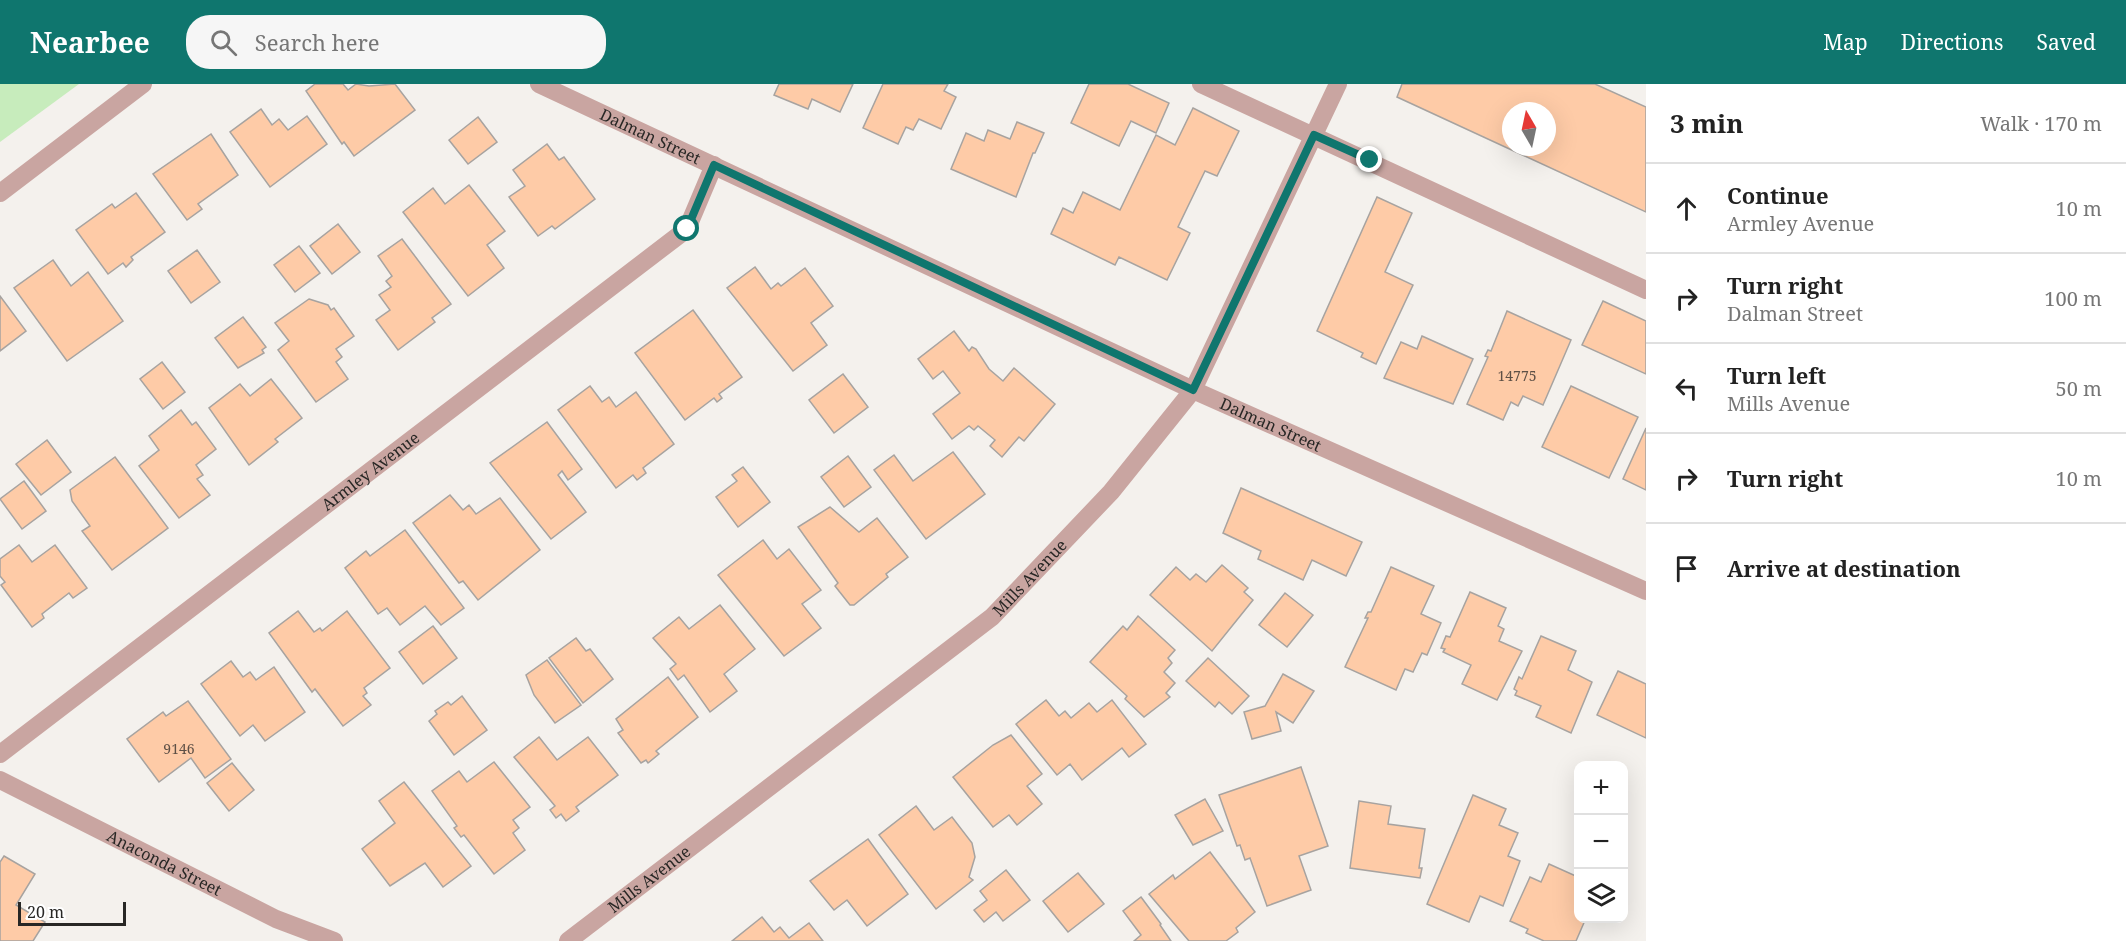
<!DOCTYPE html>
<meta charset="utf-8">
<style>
body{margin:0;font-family:"Noto Serif",serif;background:#f6f6f6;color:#222}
.controls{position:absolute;right:18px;bottom:18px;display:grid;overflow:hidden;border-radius:12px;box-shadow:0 6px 24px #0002}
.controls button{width:54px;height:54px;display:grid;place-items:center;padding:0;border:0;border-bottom:2px solid #e0e0e0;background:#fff;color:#222;font:30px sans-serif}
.compass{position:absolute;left:1502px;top:18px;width:54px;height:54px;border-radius:50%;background:#fff;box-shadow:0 6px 24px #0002;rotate:351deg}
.scale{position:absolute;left:18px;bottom:15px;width:108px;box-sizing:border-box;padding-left:6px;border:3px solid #282725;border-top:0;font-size:16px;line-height:21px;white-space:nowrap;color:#282725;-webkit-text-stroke:4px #fff;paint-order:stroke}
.stop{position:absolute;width:18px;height:18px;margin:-14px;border:4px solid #0f766e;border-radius:50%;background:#fff}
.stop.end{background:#0f766e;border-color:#fff;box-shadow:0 2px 6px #0008}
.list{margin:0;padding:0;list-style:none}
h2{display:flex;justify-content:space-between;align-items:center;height:78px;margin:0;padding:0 24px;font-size:26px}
h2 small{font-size:20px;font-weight:400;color:#767676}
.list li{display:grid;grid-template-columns:39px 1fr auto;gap:18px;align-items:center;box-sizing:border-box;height:90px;padding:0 24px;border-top:2px solid #e0e0e0}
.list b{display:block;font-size:22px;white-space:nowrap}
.list p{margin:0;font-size:20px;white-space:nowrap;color:#767676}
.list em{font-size:20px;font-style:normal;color:#767676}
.icon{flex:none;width:33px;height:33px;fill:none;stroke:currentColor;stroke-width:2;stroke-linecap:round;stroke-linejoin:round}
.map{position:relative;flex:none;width:1646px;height:857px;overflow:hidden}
header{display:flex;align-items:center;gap:36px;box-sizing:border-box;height:84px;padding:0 30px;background:#0f766e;color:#fff}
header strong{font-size:28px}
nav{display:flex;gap:33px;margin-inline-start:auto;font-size:21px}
.search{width:420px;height:54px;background:#f6f6f6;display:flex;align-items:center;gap:15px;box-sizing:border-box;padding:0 21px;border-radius:24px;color:#767676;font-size:22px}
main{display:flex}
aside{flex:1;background:#fff}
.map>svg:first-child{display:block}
.green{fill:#c7ecbc}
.building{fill:#fecba7;stroke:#a7a3a0;stroke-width:1.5;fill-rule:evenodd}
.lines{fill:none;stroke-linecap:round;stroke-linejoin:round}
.minor{stroke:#c9a5a1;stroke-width:18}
.route{stroke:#0f766e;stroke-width:8}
.labels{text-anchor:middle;stroke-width:4.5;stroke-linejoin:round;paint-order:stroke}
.number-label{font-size:14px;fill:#5e5046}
.street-label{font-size:16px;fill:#282725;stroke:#fff}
</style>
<header>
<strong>Nearbee</strong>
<div class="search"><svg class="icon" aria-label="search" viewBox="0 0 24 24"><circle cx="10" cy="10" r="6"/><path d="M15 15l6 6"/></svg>Search here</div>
<nav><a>Map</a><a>Directions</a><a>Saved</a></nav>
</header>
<main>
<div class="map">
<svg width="1646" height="857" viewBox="0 0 1646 857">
<rect width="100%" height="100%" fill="#f4f1ed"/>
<polygon class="green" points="0,0 79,0 0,58"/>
<g class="building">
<polygon points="315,0 343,0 348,6 356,0 369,2 395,0 415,26 354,72 344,58 342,60 306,7"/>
<polygon points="779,0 853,0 840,28 812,15 808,25 774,11"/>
<polygon points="883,0 948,0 944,7 956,13 941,45 919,35 913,46 906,43 898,60 863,44"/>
<polygon points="1089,0 1128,0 1169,19 1156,49 1131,37 1119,62 1071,39"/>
<path d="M 1402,0 L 1595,0 L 1646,23 L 1646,128 L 1397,13 ZM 1511,27 L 1547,27 L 1547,63 L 1511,63 Z"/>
<polygon points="1193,24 1239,47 1217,92 1205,87 1178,143 1190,149 1167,196 1119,173 1115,181 1051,150 1063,124 1073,129 1083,108 1120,126 1156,51 1175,61"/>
<polygon points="261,25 272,41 279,35 288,46 307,32 327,60 270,103 230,48"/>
<polygon points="478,33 497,58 468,80 449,56"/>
<polygon points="1017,38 1044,49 1035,69 1033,69 1016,113 951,85 966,49 984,57 988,46 1010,55"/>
<polygon points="211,50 238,91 198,120 202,125 187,136 153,90"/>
<polygon points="547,60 559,76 564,73 595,115 555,145 552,142 538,152 509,113 525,102 513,86"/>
<polygon points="469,101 505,147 487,161 504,184 468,212 403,128 433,104 445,120"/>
<polygon points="136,109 165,148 131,173 133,176 126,183 123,179 108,190 76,146 112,120 115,124"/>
<polygon points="1377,113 1412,129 1385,188 1413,201 1376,280 1361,273 1363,269 1317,247"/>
<polygon points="338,140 360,168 332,190 310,162"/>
<polygon points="402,155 451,220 432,234 435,238 398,266 376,236 390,226 379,211 391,203 386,197 392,192 378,172"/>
<polygon points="299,162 320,189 295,208 274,181"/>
<polygon points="197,166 220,198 191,219 168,187"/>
<polygon points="53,176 71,202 88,188 123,237 67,277 14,204"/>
<polygon points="755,183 771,205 778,199 781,202 805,184 833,222 811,239 827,261 793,287 727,204"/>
<polygon points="0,212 26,247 0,267"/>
<polygon points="309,215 328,221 331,226 334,224 354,252 336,265 342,273 336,278 348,295 316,318 278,266 289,257 275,239"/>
<polygon points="1603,217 1646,237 1646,290 1582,261"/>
<polygon points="693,226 742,293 719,310 722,314 717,318 714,314 685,336 635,269"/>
<polygon points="1507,227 1571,256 1543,321 1523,312 1518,322 1511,318 1503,336 1467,320 1488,273 1485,272 1488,266 1491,267"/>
<polygon points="243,233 266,263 262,266 264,269 238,284 215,254"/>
<polygon points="954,247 969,267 972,263 976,265 989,285 1003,297 1014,284 1055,320 1024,357 1019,353 1002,373 990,362 995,356 978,342 974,346 969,342 952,355 933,330 960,309 943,287 933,295 918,275"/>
<polygon points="1422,252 1473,275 1453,320 1384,294 1401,258 1417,265"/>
<polygon points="162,278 185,308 163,325 140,295"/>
<polygon points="843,290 868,323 834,349 809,316"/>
<polygon points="271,295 302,334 275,355 278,358 249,381 209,324 240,300 250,312"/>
<polygon points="590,302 602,318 609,313 616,323 636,308 674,360 643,384 646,389 637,396 633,391 616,404 558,326"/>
<polygon points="1571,302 1638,333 1609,394 1542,363"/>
<polygon points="181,326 192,341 196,338 216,365 196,381 203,391 197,395 210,411 179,434 139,382 159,366 149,352"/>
<polygon points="547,338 582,385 568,396 562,387 558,391 586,428 551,455 490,379"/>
<polygon points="1646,344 1646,406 1623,395"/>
<polygon points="47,356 71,388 41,411 16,380"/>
<polygon points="953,368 985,410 926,455 874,386 894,371 913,397"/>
<polygon points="848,372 871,403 844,423 821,393"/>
<polygon points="115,373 168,444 112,486 82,447 90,442 72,417 70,406"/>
<polygon points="743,383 770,418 738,443 716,413 737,397 732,391"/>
<polygon points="24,397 46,427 22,445 0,415"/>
<polygon points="1241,404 1362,458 1346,492 1312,476 1303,496 1258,475 1261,467 1223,449"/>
<polygon points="450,411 463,426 469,421 476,430 500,414 540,466 478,516 463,497 459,499 413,439"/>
<polygon points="830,423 859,448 877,434 908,473 886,490 888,493 854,521 850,521 835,502 838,499 798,443"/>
<polygon points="405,446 464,524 441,541 425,522 400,541 387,524 378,530 345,484 366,467 370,472"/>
<polygon points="763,456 777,475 789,465 821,506 802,520 821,544 784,572 718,491"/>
<polygon points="19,461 32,478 55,461 87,504 73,514 69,509 42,530 44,534 32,543 1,501 5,498 0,492 0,475"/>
<polygon points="1222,481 1248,504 1244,508 1253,516 1212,567 1150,511 1176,483 1190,496 1196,490 1206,498"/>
<polygon points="1391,483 1434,502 1421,530 1441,539 1427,571 1422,569 1413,588 1405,585 1396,606 1345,583 1368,534 1365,534 1368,528 1371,528"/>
<polygon points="1470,508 1506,524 1498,542 1504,545 1499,557 1522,567 1497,616 1462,600 1471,581 1443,568 1445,565 1441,564 1446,552 1450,553"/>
<polygon points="1285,509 1313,531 1287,563 1259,541"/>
<polygon points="720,521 755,565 724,590 737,607 710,628 684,591 678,596 670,585 676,580 653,554 679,533 689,545"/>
<polygon points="298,527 314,548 320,544 322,547 347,527 390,584 364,604 367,609 363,612 371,621 343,642 315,605 312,608 269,549"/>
<polygon points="1138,532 1175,566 1168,574 1172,579 1164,588 1175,599 1166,609 1170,613 1144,633 1125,615 1127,612 1090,578 1123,542 1127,546"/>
<polygon points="433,542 457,574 423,600 399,568"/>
<polygon points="1541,552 1576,567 1568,586 1592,598 1571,649 1536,633 1541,622 1515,611 1517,607 1514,605 1519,593 1522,595"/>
<polygon points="576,554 586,567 590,565 613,595 583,619 549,574"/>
<polygon points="1208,574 1249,612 1232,630 1219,618 1215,623 1186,597"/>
<polygon points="547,576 581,621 555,639 534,611 526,591"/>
<polygon points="231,577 243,593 250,588 256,596 274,583 305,628 265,657 253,641 240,652 201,600"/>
<polygon points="1618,587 1646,600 1646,654 1597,631"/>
<polygon points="1283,590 1314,607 1293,639 1276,628 1281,647 1252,655 1244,628 1265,622"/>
<polygon points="668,593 698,633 656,667 659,670 648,679 646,676 641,679 618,649 623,646 616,635"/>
<polygon points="462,612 487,646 454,671 429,637 437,630 435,627 448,618 451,621"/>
<polygon points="1046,616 1059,632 1065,627 1071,634 1089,619 1097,628 1112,616 1146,660 1129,673 1122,664 1082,696 1070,680 1057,691 1016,640"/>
<polygon points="188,617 231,675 205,694 191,674 159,698 127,655 163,628 166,632"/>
<polygon points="1011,651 1042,690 1027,702 1042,720 1017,741 1009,731 993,743 953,693 993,661"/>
<polygon points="539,653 557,676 588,653 618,691 576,723 579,727 566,737 561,730 556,734 550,726 555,722 514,673"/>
<polygon points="494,678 530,723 513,736 519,744 513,749 525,766 494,790 464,751 461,753 454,744 457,742 432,707 459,687 467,698"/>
<polygon points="232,679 254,706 229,727 207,699"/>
<polygon points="1301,683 1328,762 1299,772 1311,806 1267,822 1250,774 1245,776 1240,761 1237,762 1219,711"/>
<polygon points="404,698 471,782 443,803 425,779 390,802 362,765 395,739 379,717"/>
<polygon points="1473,711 1506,725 1499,741 1518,749 1508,772 1520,777 1503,822 1480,812 1469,838 1427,820"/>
<polygon points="1205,715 1223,747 1193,761 1175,731"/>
<polygon points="1359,717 1391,722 1388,740 1425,745 1419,784 1422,784 1420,794 1350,784"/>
<polygon points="916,722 934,746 952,733 972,759 975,773 969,793 973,796 936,825 879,751"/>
<polygon points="868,755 908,810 867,842 847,816 834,826 810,797"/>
<polygon points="1210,768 1255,828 1236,844 1238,848 1226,857 1189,857 1149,810 1173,791 1175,795"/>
<polygon points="4,772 35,790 16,821 45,838 33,857 0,857 0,778"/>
<polygon points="1549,780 1578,793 1578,834 1586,834 1576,857 1544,857 1526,849 1528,845 1510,837 1530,793 1541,798"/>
<polygon points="1006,786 1030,816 1003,837 996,828 984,838 974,826 987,816 980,807"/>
<polygon points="1078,789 1104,820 1068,848 1043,817"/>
<polygon points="1141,813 1161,840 1160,841 1171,857 1134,857 1141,851 1123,827"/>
<polygon points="762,833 774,848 780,843 789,854 809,839 823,857 732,857"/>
</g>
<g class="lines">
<g class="minor">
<path id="s1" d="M 539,0 L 1193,306 L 1646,507"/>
<polyline points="1201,0 1646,206"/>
<polyline points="0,109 143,0"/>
<path id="s2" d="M 0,670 L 687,145 L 714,81"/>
<path id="s3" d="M 0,696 L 276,835 L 334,857"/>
<path id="s4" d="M 568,857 L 992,533 L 1111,408 L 1193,306 L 1338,0"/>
</g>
</g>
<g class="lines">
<polyline class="route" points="687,145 714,81 1193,306 1314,51 1370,76"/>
</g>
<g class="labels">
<g class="number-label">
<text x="1517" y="297">14775</text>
<text x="179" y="670">9146</text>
</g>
<g class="street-label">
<text dy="6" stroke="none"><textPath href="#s1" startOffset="123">Dalman Street</textPath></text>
<text dy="6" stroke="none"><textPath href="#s1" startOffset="807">Dalman Street</textPath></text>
<text dy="6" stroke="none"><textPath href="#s2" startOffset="466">Armley Avenue</textPath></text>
<text dy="6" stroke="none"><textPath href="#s4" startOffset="588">Mills Avenue</textPath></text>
<text dy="6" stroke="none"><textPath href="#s3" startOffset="184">Anaconda Street</textPath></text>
<text dy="6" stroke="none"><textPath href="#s4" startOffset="102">Mills Avenue</textPath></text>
</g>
</g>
</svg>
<div class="controls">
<button>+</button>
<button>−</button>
<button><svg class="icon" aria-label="layers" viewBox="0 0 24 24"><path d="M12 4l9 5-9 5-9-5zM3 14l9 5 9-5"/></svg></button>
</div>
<svg class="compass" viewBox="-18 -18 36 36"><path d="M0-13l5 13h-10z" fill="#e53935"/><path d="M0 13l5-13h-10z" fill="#767676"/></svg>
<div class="scale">20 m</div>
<div class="stop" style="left:687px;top:145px"></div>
<div class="stop end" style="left:1370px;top:76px"></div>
</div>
<aside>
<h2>3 min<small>Walk · 170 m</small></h2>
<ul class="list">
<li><svg class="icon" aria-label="ahead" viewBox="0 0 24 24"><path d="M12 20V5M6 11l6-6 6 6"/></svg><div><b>Continue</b><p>Armley Avenue</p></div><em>10 m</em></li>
<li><svg class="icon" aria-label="right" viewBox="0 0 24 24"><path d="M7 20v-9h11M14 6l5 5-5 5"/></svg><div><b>Turn right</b><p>Dalman Street</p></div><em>100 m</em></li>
<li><svg class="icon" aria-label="left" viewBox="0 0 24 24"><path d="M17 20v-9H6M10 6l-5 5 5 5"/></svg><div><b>Turn left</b><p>Mills Avenue</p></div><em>50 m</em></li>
<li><svg class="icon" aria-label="right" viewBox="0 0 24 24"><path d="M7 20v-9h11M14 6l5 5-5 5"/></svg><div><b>Turn right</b></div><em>10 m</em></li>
<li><svg class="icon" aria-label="arrive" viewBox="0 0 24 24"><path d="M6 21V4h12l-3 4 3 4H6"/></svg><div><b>Arrive at destination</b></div></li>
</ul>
</aside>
</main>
